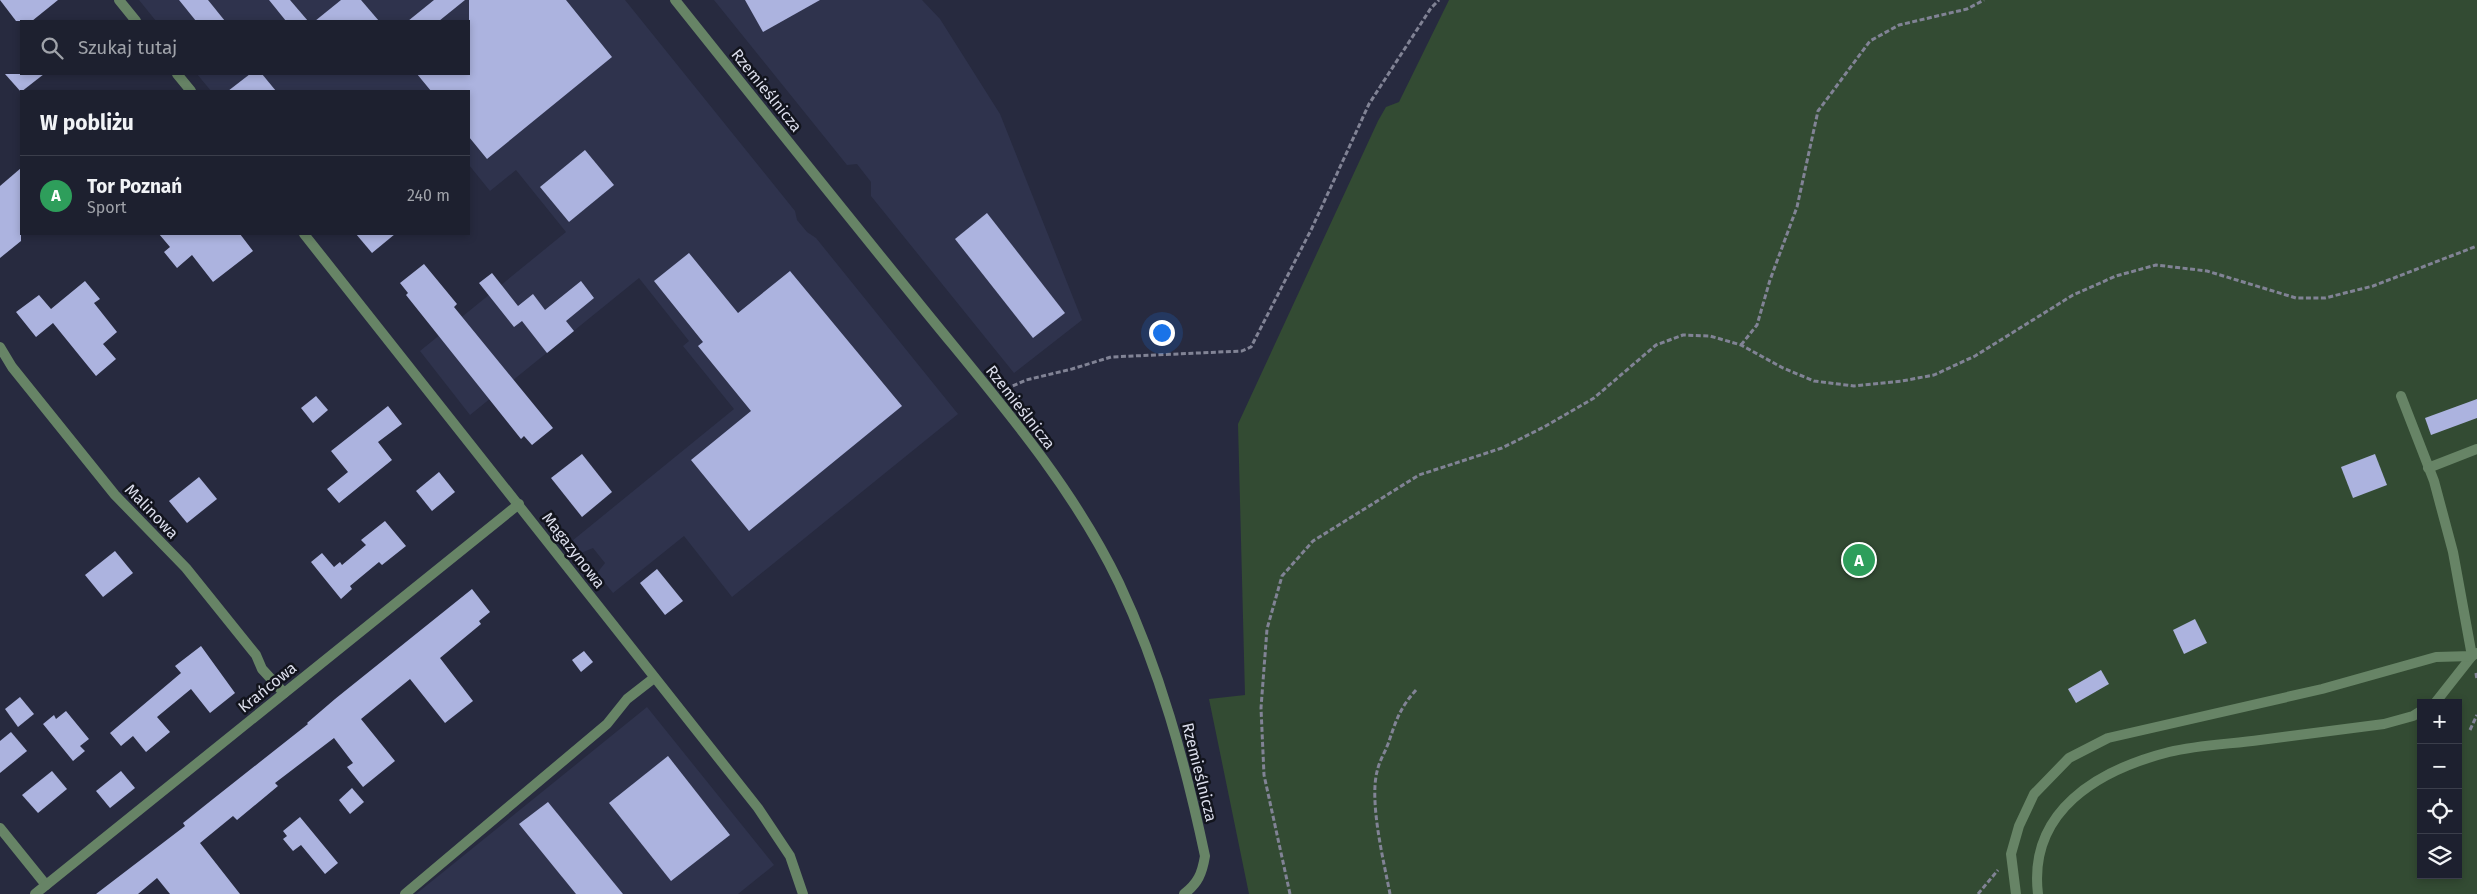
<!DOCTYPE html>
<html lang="pl">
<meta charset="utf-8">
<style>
body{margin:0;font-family:"Fira Sans",sans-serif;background:#252837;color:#f1f3f6}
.controls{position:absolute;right:15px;bottom:15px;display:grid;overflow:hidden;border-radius:0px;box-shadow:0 2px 8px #0003}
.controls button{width:45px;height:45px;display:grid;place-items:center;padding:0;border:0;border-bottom:1px solid #3b3e4b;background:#1d202f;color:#f1f3f6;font:25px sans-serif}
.you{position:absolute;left:1161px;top:332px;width:18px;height:18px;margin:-12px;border:4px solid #fff;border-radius:50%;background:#1a73e8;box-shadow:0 0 0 8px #1a73e833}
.badge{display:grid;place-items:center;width:32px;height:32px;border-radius:50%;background:#d93025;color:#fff;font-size:16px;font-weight:700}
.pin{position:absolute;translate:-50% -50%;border:2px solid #fff;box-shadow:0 1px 5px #0006}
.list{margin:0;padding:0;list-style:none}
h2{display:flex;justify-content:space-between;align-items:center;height:65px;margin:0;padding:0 20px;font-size:21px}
h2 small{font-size:16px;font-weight:400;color:#a0a3aa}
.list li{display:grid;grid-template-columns:32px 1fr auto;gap:15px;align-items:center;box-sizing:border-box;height:80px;padding:0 20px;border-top:1px solid #3b3e4b}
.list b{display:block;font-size:19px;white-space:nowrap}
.list p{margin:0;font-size:16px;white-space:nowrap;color:#a0a3aa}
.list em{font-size:16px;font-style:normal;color:#a0a3aa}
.icon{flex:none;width:28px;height:28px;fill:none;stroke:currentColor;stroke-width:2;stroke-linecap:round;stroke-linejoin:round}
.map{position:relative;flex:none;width:2477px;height:894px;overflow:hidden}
.search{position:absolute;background:#1d202f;box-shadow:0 2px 8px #0003;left:20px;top:20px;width:450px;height:55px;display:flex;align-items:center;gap:12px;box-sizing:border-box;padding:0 18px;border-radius:0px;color:#a0a3aa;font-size:19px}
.panel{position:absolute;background:#1d202f;box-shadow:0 2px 8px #0003;left:20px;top:90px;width:450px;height:145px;border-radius:0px}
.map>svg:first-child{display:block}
.built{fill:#2f334d}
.pitch{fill:#334b33;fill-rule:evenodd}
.building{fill:#acb3df}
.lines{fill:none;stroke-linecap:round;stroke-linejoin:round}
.path{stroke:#818395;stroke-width:3;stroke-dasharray:5 2.5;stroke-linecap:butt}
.lane{stroke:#678466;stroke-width:10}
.street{stroke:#678466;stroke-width:10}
.labels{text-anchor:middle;stroke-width:5;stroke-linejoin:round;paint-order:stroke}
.street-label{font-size:16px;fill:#dbddeb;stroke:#12141d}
</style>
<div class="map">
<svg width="2477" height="894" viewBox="0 0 2477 894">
<rect width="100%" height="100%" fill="#272a3f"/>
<g class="built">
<polygon points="139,0 625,0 795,211 797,220 807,232 816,238 958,414 732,597 684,536 613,593 597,573 605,563 593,548 581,553 572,541 734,409 683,346 689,341 639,278 470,415 420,351 566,232 516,170 490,191 469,165 469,91 211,91 197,74 469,74 469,21 156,21"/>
<polygon points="714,0 922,0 940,19 1000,114 1082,320 1014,373 871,196 871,182 857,164 847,165"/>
<polygon points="647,707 774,865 738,894 416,894"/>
</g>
<path class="pitch" d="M 1449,0 L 2477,0 L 2477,894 L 1249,894 L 1209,699 L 1245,695 L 1238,424 L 1378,121 L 1386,107 L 1399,102 ZM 2421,703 L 2458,703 L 2458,875 L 2421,875 Z"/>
<g class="building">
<polygon points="0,0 58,0 32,21 16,21"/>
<polygon points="179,0 208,0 225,21 196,21"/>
<polygon points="269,0 290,0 308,21 286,21"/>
<polygon points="341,0 361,0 379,21 315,21"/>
<polygon points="434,0 465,0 439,21 408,21"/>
<polygon points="469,0 566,0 612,57 487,159 469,137 469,91 431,91 417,74 469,74"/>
<polygon points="745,0 820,0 763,32"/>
<polygon points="5,74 44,74 21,92"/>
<polygon points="250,74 262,74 276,91 228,91"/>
<polygon points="585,150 614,185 569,222 540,187"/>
<polygon points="21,168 21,241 0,258 0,186"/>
<polygon points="987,213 1065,313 1033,338 955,239"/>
<polygon points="159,234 240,234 253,251 213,282 192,255 177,268 164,252 170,247"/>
<polygon points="356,234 395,234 372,253"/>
<polygon points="689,253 738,313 790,271 902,406 749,531 691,460 751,411 698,346 703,342 654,281"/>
<polygon points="424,264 457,304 454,307 553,428 532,445 524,436 521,439 406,295 408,293 400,283"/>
<polygon points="492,273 518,306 533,294 545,310 581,281 594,298 566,321 574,331 547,353 522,321 514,327 479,283"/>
<polygon points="85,281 100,299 94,303 117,332 103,344 116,359 96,376 53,323 36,337 16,312 39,295 51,309"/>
<polygon points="316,396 328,410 313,423 301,408"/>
<polygon points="2477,399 2477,418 2431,435 2425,418"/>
<polygon points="388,406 402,424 378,442 392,460 339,503 327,489 348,472 331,451"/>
<polygon points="582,454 612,492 582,517 551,478"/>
<polygon points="2375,454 2387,485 2353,498 2341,467"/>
<polygon points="439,472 455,492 432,511 416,491"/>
<polygon points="199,477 217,499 187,523 169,501"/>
<polygon points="385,521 406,546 382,565 379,562 350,586 352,589 341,599 311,562 322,553 334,567 340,562 342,565 366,545 361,540"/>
<polygon points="115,551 133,573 103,597 85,575"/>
<polygon points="657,569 683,601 665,615 640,583"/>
<polygon points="472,589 490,612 479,621 481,624 440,658 473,701 445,723 410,679 361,719 395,761 363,787 347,767 353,763 334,738 275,783 278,786 237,820 233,816 200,843 240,894 170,894 157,878 138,894 96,894 185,826 183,823 208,803 308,724 307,723 335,699"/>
<polygon points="2195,619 2207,643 2184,654 2173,630"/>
<polygon points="201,646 235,693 210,713 191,689 157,717 170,732 146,752 133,736 121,746 110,733 181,673 175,666"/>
<polygon points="584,651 593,662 581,672 572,660"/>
<polygon points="2101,670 2109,684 2076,703 2068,689"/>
<polygon points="20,697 34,714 18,727 5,709"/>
<polygon points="66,711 89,739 80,746 85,751 73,761 43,724 54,715 56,719"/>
<polygon points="11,732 27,751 0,773 0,741"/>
<polygon points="668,756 730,835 671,881 609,803"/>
<polygon points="52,771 67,789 38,813 22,795"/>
<polygon points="121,771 135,788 110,808 96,791"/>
<polygon points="352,788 364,802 350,814 339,800"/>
<polygon points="548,802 623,894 576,894 519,824"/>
<polygon points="300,817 338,863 325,874 301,845 293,851 283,839 287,836 283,831"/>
</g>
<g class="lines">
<g class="path">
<polyline points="1741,345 1757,325 1770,280 1797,207 1818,111 1870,41 1899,25 1967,9 1984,0"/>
<polyline points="1006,389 1026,380 1072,369 1111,357 1242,351 1251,347 1312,228 1369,104 1431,8 1439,0"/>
<polyline points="2476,673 2477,680"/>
<polyline points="2470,730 2477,715"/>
<polyline points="1290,894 1264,775 1261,708 1267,629 1282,576 1313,541 1419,475 1502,448 1544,427 1594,398 1656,345 1683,335 1710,336 1741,345 1783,368 1814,381 1854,386 1902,381 1934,375 1975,356 2073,295 2116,276 2156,265 2207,271 2296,298 2325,298 2373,286 2477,246"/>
<path d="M 1390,894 C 1384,862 1368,799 1378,768 C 1380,760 1385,752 1388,744 C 1396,721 1399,709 1416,690"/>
<polyline points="1978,894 1998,870"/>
</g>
<g class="lane">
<polyline points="2401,396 2434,481 2453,552 2472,656 2435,703"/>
<polyline points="2428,468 2477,449"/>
<polyline points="405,894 607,724 627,699 654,678"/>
<polyline points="2016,894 2011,854 2019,826 2034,794 2069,758 2108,738 2322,689 2436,657 2472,656 2477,653"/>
<path d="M 2038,894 C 2028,811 2098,770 2169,752 C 2198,745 2230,744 2260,740 C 2301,735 2343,729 2384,724 L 2413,716 L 2421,711"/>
</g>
<g class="street">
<polyline points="119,0 136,21"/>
<path d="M 675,0 C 754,99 833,198 913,296 C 986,387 1068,477 1119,583 C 1160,670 1185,762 1205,856 C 1202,874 1198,883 1184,894"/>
<polyline points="177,74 191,91"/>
<polyline points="304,234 758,808 790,856 803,894"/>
<polyline points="0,347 12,367 115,495 186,568 256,655 262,669 284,693"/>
<polyline points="0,828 46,885"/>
<polyline points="35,894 519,504"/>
</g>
</g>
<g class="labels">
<g class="street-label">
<text transform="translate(767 90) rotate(51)" y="6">Rzemieślnicza</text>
<text transform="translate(1021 407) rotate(52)" y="6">Rzemieślnicza</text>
<text transform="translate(152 511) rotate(46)" y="6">Malinowa</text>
<text transform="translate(574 550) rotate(52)" y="6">Magazynowa</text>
<text transform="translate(267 687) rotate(-39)" y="6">Krańcowa</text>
<text transform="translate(1200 772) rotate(76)" y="6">Rzemieślnicza</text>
</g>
</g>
</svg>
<div class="controls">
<button>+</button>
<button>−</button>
<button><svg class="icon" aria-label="locate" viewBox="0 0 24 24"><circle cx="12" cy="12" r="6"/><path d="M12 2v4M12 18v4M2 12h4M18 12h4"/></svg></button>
<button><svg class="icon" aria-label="layers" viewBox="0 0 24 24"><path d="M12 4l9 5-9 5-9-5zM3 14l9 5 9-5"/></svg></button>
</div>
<div class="you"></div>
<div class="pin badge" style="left:1859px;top:560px;background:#2e9e5b">A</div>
<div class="search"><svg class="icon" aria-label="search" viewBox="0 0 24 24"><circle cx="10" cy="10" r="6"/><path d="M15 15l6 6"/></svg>Szukaj tutaj</div>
<section class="panel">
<h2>W pobliżu<small></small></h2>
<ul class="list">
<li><span class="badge" style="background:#2e9e5b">A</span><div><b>Tor Poznań</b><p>Sport</p></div><em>240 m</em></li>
</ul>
</section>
</div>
